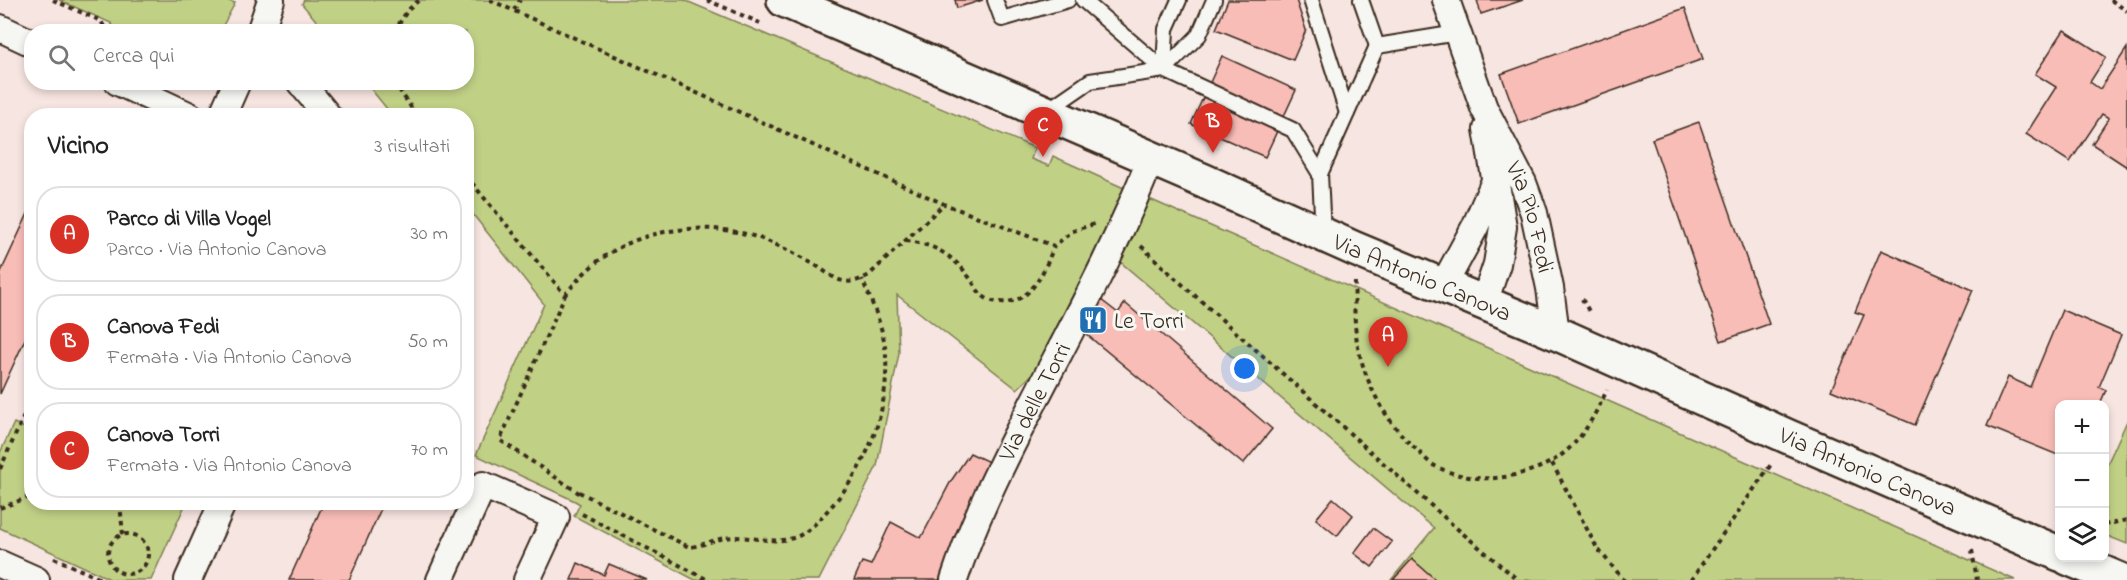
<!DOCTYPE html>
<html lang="it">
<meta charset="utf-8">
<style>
body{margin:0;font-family:"Indie Flower",sans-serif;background:#f6f6f6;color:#222}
.controls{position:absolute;right:18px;bottom:18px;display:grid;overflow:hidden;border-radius:12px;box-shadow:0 3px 9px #0003}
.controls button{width:54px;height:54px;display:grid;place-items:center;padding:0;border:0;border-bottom:2px solid #e0e0e0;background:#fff;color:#222;font:30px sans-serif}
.you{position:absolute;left:1245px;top:369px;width:21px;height:21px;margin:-15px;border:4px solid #fff;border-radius:50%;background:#1a73e8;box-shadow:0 0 0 9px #1a73e833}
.badge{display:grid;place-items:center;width:39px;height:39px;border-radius:50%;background:#d93025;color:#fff;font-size:20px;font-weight:700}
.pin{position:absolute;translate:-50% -50px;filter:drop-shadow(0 2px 3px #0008)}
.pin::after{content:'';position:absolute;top:32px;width:21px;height:18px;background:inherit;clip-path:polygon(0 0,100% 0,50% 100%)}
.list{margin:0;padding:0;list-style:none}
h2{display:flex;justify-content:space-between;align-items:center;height:78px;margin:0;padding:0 24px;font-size:26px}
h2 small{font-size:20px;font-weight:400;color:#767676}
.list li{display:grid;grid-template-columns:39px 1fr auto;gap:18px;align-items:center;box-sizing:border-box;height:96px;margin:0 12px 12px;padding:0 12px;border:2px solid #e0e0e0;border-radius:24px}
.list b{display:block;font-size:22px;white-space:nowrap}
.list p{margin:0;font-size:20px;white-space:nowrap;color:#767676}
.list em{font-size:20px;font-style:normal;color:#767676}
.icon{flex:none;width:33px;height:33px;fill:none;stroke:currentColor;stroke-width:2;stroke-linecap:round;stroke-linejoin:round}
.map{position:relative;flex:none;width:2127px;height:580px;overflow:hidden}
.search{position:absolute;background:#fff;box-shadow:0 3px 9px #0003;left:24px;top:24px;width:450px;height:66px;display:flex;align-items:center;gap:15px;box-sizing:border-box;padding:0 21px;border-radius:24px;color:#767676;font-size:22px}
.panel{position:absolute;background:#fff;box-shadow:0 3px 9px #0003;left:24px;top:108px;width:450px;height:402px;border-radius:24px}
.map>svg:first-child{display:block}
.green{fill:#c0d186;stroke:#7e7e52;stroke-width:1.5}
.building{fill:#f9bdb8;stroke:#3b2a1e;stroke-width:1.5}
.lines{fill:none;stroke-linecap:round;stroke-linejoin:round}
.lane-casing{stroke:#3b2a1e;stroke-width:18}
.street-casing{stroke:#3b2a1e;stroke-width:30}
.secondary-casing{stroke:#3b2a1e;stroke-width:38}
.path{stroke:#3b2a1e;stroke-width:4;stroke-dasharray:4.5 4.5;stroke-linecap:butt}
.lane{stroke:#f6f6f2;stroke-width:14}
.street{stroke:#f6f6f2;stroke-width:26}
.secondary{stroke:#f6f6f2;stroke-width:33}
.labels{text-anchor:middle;stroke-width:6;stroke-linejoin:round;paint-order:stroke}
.street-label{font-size:24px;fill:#3b2a1e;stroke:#f6f6f2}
.poi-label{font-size:24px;fill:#3b2a1e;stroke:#f6f6f2;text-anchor:start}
</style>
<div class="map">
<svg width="2127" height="580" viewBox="0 0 2127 580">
<rect width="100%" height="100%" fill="#f7e5e1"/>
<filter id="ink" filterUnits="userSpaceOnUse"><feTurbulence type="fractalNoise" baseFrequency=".0167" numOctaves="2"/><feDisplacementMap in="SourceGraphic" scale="12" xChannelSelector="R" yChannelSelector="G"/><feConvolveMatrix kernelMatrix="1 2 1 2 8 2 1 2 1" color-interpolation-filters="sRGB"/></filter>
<g filter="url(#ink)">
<g class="green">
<polygon points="59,0 226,0 235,3 220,31 114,32 111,23"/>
<polygon points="304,0 684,0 1035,148 1031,159 1049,166 1053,156 1126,189 1111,225 1039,368 1017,389 897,295 899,353 877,466 819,580 695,580 574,516 580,504 575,501 476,455 544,304 467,207 466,116 392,115 366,83 466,82 466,32 325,31 302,4"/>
<polygon points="1147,198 2015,580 1391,580 1434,528 1118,260"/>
<polygon points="2127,421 2127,544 2105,535 2105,469"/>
<polygon points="14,423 31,431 32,502 186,503 151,580 112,580 0,528 0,453"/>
</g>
<g class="building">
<polygon points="955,0 983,0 957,8"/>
<polygon points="1228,0 1296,0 1306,30 1293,60 1216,29"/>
<polygon points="1477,0 1523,0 1481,14"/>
<polygon points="1685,8 1703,59 1519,124 1501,74"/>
<polygon points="2064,30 2106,57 2090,82 2100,89 2127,48 2127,167 2092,144 2109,118 2102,114 2070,162 2026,134 2056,87 2035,74"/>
<polygon points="1222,56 1296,90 1265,157 1191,124"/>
<polygon points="1699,122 1769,324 1721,341 1652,139"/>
<polygon points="32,205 32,324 0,394 0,274"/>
<polygon points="1881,250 1973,290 1915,425 1831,390 1864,315 1855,312"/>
<polygon points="1096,296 1118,313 1125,303 1272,429 1243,464 1080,329"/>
<polygon points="2062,310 2121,335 2099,387 2106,390 2100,404 2060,404 2060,456 1987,426 2008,377 2030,387"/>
<polygon points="970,453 991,463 943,580 854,580 862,562 871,565 891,522 921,538 951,481"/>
<polygon points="1333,498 1353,515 1337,536 1316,519"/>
<polygon points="324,502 384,502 349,580 289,580"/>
<polygon points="1373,528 1392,542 1372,567 1354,553"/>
<polygon points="1412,559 1436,580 1393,580"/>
<polygon points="578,563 604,575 609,564 647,580 571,580"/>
</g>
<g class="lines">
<g class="lane-casing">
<g id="lane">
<polyline points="995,0 1002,19 1068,0"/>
<polyline points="1083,0 1164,70 1293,130 1320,174 1323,234"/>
<polyline points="1311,0 1347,113"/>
<polyline points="1361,0 1377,46"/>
<polyline points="1164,70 1166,29 1179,0"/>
<polyline points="1045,112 1090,81 1164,70 1199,35 1214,0"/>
<polyline points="1320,174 1377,46 1457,33"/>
</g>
</g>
<g class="street-casing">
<g id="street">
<path id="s1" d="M 1446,0 L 1484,108 L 1523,183 L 1534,213 L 1550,288 L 1556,333"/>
<polyline points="0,28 32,43"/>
<polyline points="260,32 271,0"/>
<polyline points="118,82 190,116"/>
<polyline points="300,82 328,116"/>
<polyline points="222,116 237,82"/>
<polyline points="1443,286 1475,227 1495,181"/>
<polyline points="1484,303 1497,264 1503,227 1487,129"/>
<polyline points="0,564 36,580"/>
<polyline points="188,580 223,502"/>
<polyline points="440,580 483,485 556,517 527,580"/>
<path id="s2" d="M 954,580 C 973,522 1000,467 1028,413 C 1071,329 1117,246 1151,158"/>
</g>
</g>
<g class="secondary-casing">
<g id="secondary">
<path id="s3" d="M 784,0 L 1204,181 L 1355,249 L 1556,333 L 1789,437 L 2060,554"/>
<polyline points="2068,558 2120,580"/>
</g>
</g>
<g class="path">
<polyline points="53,0 101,21 107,32"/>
<polyline points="490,0 944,204 1054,246 1073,231 1094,224"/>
<polyline points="707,0 760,23"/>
<polyline points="2111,0 2127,11"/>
<polyline points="514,10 520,0"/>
<polyline points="394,32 407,11 419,0"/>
<polyline points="394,82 417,116"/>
<polyline points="466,176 565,295 500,440 579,493"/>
<path d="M 906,241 C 932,243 954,256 969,277 C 974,283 977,291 983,296 C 988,300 994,302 1000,302 C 1032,305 1045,269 1054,246"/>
<polyline points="1141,246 1174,277 1454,526 1518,580"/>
<path d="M 1355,282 C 1354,302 1354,322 1357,342 C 1365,384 1386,423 1418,451 C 1423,456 1429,463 1435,466 C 1459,478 1485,481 1510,476 C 1566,465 1584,438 1607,390"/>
<path d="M 565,295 C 576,281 589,267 604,257 C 647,226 713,221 762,239 C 780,246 799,255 815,265 C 824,270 833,279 843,281 C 853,283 860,280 869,275 L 944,204"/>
<polyline points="1582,299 1590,313"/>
<polyline points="1552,463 1597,548 1624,580"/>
<polyline points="0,469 24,416 32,416"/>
<path d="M 579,492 L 689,547 C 702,546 712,540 725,538 C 747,534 770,545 793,538 C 807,534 818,521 828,510 C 866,469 889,413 886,357 C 885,330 872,303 862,279"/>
<polyline points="120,503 123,535"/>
<polyline points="0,508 32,496"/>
<polyline points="582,514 708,580"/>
<polyline points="2104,525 2127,520"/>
<circle cx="128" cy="554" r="20"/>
<polyline points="1972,550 1977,580"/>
<polyline points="54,558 103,580"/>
<polyline points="1691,580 1772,463"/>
</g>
<use href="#lane" class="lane"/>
<use href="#street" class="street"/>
<use href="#secondary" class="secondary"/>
</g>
</g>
<defs>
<g id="restaurant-square" transform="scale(1.5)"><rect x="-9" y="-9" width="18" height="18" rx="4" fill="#1f6fb2" stroke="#f6f6f2"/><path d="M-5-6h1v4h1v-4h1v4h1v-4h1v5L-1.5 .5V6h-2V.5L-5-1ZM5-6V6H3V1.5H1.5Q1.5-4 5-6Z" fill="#fff"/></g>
</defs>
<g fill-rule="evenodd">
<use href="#restaurant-square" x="1093" y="320"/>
</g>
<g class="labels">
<g class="street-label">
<text dy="8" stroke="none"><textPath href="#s1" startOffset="234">Via Pio Fedi</textPath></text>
<text dy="8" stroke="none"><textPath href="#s3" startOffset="696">Via Antonio Canova</textPath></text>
<text dy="8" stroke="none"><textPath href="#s2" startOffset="196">Via delle Torri</textPath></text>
<text dy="8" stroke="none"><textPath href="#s3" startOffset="1182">Via Antonio Canova</textPath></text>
</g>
<g class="poi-label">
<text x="1114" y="328">Le Torri</text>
</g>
</g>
</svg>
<div class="controls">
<button>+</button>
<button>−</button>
<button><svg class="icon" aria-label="layers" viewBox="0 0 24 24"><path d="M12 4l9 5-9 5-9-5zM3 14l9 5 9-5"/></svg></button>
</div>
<div class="you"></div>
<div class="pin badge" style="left:1388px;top:367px">A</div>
<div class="pin badge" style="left:1213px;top:153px">B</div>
<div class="pin badge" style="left:1043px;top:157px">C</div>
<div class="search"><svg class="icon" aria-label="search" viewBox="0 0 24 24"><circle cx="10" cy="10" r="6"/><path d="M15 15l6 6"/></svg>Cerca qui</div>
<section class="panel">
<h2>Vicino<small>3 risultati</small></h2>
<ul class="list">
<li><span class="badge">A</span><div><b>Parco di Villa Vogel</b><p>Parco · Via Antonio Canova</p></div><em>30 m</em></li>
<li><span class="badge">B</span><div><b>Canova Fedi</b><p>Fermata · Via Antonio Canova</p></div><em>50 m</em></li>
<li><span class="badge">C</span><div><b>Canova Torri</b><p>Fermata · Via Antonio Canova</p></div><em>70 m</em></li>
</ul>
</section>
</div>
